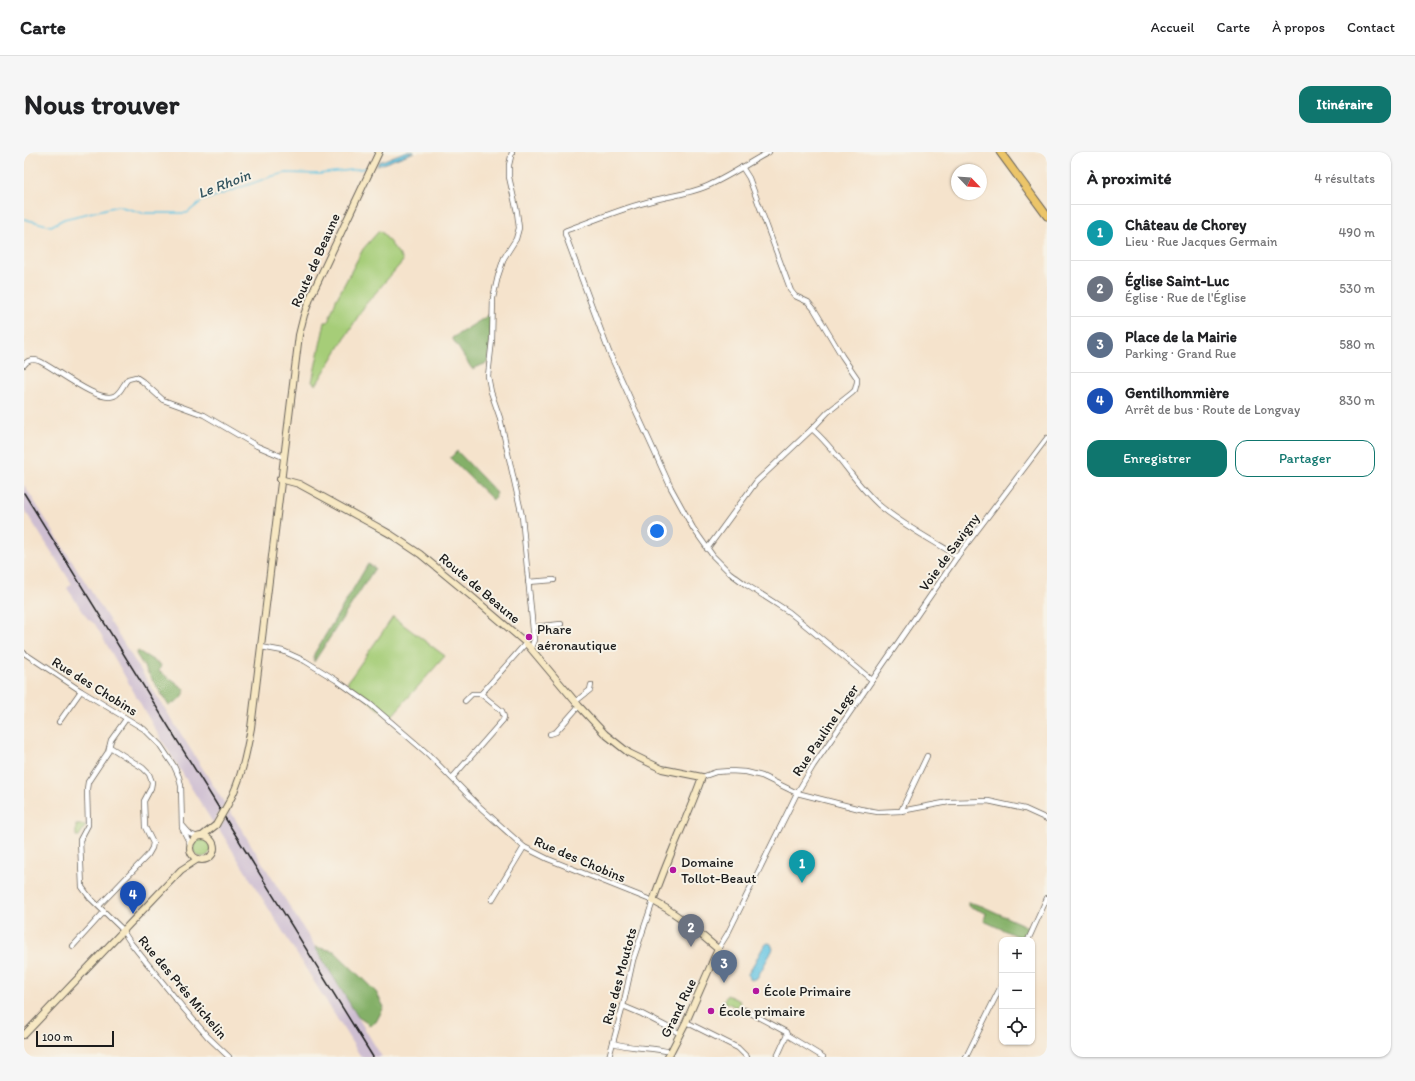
<!DOCTYPE html>
<html lang="fr">
<meta charset="utf-8">
<style>
body{margin:0;font-family:Itim,sans-serif;background:#f6f6f6;color:#202124}
.controls{position:absolute;right:12px;bottom:12px;display:grid;overflow:hidden;border-radius:8px;box-shadow:0 1px 3px #0004}
.controls button{width:36px;height:36px;display:grid;place-items:center;padding:0;border:0;border-bottom:1px solid #e0e0e0;background:#fff;color:#202124;font:20px sans-serif}
.compass{position:absolute;left:927px;top:12px;width:36px;height:36px;border-radius:50%;background:#fff;box-shadow:0 1px 3px #0004;rotate:115deg}
.scale{position:absolute;left:12px;bottom:10px;width:78px;box-sizing:border-box;padding-left:4px;border:2px solid #1c1c1c;border-top:0;font-size:11px;line-height:14px;white-space:nowrap;color:#1c1c1c;-webkit-text-stroke:3px #f7f3e8;paint-order:stroke}
.you{position:absolute;left:633px;top:379px;width:14px;height:14px;margin:-10px;border:3px solid #fff;border-radius:50%;background:#1a73e8;box-shadow:0 0 0 6px #1a73e833}
.badge{display:grid;place-items:center;width:26px;height:26px;border-radius:50%;background:#0f766e;color:#fff;font-size:13px;font-weight:700}
.pin{position:absolute;translate:-50% -33px;filter:drop-shadow(0 1px 2px #0008)}
.pin::after{content:'';position:absolute;top:21px;width:14px;height:12px;background:inherit;clip-path:polygon(0 0,100% 0,50% 100%)}
.list{margin:0;padding:0;list-style:none}
h2{display:flex;justify-content:space-between;align-items:center;height:52px;margin:0;padding:0 16px;font-size:17px}
h2 small{font-size:13px;font-weight:400;color:#757577}
.list li{display:grid;grid-template-columns:26px 1fr auto;gap:12px;align-items:center;box-sizing:border-box;height:56px;padding:0 16px;border-top:1px solid #e0e0e0}
.list b{display:block;font-size:15px;white-space:nowrap}
.list p{margin:0;font-size:13px;white-space:nowrap;color:#757577}
.list em{font-size:13px;font-style:normal;color:#757577}
.actions{display:flex;gap:8px;padding:12px 16px}
.actions a{flex:1;padding:9px 0;border:1px solid #0f766e;border-radius:12px;text-align:center;font-size:14px;color:#0f766e}
.actions .main{background:#0f766e;color:#fff}
.icon{flex:none;width:22px;height:22px;fill:none;stroke:currentColor;stroke-width:2;stroke-linecap:round;stroke-linejoin:round}
.map{position:relative;flex:none;width:1023px;height:905px;overflow:hidden;border-radius:12px}
header{display:flex;align-items:center;gap:24px;box-sizing:border-box;height:56px;padding:0 20px;background:#fff;border-bottom:1px solid #e0e0e0}
header strong{font-size:19px}
nav{display:flex;gap:22px;margin-inline-start:auto;font-size:14px}
.intro{display:flex;align-items:center;justify-content:space-between;box-sizing:border-box;height:96px;padding:0 24px}
h1{margin:0;font-size:28px}
.button{padding:10px 18px;border-radius:12px;background:#0f766e;color:#fff;font-size:14px;font-weight:700}
main{display:flex;gap:24px;padding:0 24px}
aside{flex:1;background:#fff;border-radius:12px;box-shadow:0 1px 3px #0004}
.map>svg:first-child{display:block}
.industrial{fill:#cebed1}
.green{fill:#a6cd78;stroke:#61744a}
.forest{fill:#84b068;stroke:#506642}
.water{fill:#65c5e3;stroke:#407080}
.lines{fill:none;stroke-linecap:round;stroke-linejoin:round}
.stream{stroke:#65c5e3;stroke-width:1.5}
.street-casing{stroke:#68625a;stroke-width:6}
.secondary-casing{stroke:#68625a;stroke-width:8}
.primary-casing{stroke:#68625a;stroke-width:9}
.street{stroke:#fff;stroke-width:4.5}
.secondary{stroke:#f7e8c3;stroke-width:6}
.primary{stroke:#ecc569;stroke-width:7}
.rail{stroke:#1c1c1c;stroke-width:1.5}
.secondary-bridge-casing{stroke:#68625a;stroke-width:8;stroke-linecap:butt}
.secondary-bridge{stroke:#f7e8c3;stroke-width:6}
.poi-dot{fill:#b5179e;stroke:#f7f3e8;stroke-width:1.5}
.labels{text-anchor:middle;stroke-width:4;stroke-linejoin:round;paint-order:stroke}
.street-label{font-size:14px;fill:#1c1c1c;stroke:#f7f3e8}
.poi-label{font-size:14px;fill:#1c1c1c;stroke:#f7f3e8;text-anchor:start}
.water-label{font-size:15px;font-style:italic;fill:#365762;stroke:#f7f3e8}
</style>
<header>
<strong>Carte</strong>
<nav><a>Accueil</a><a>Carte</a><a>À propos</a><a>Contact</a></nav>
</header>
<div class="intro"><h1>Nous trouver</h1><a class="button">Itinéraire</a></div>
<main>
<div class="map">
<svg width="1023" height="905" viewBox="0 0 1023 905">
<rect width="100%" height="100%" fill="#f7f3e8"/>
<filter id="ink" filterUnits="userSpaceOnUse"><feTurbulence type="fractalNoise" baseFrequency=".025" numOctaves="2"/><feDisplacementMap in="SourceGraphic" scale="8" xChannelSelector="R" yChannelSelector="G"/><feConvolveMatrix kernelMatrix="1 2 1 2 8 2 1 2 1" color-interpolation-filters="sRGB"/></filter>
<filter id="wash" filterUnits="userSpaceOnUse"><feTurbulence type="fractalNoise" baseFrequency=".012" numOctaves="4" result="noise"/><feDisplacementMap in="SourceGraphic" scale="16" xChannelSelector="R" yChannelSelector="G"/><feGaussianBlur stdDeviation="0.9" result="paint"/><feColorMatrix in="noise" values="0 0 0 0 0 0 0 0 0 0 0 0 0 0 0 0 0 1.4 0 .05"/><feComposite in="paint" operator="in"/></filter>
<g filter="url(#wash)">
<rect width="100%" height="100%" fill="#f5e3cc"/>
<g class="industrial">
<polygon points="0,333 201,652 189,671 131,577 71,472 64,467 43,436 48,432 0,357"/>
<polygon points="206,659 291,795 358,905 337,905 195,677"/>
</g>
<g class="green">
<polygon points="357,79 378,106 379,109 341,153 292,233 288,230 301,170 304,170 312,148 339,97 354,80"/>
<polygon points="369,465 421,504 366,566 323,531"/>
<polygon points="52,673 62,673 55,684 52,684"/>
<circle cx="178" cy="696" r="9"/>
<polygon points="703,843 716,849 713,856 700,849"/>
</g>
<g class="forest">
<polygon points="468,161 466,199 463,211 448,217 428,186"/>
<polygon points="433,299 473,341 469,348 426,306"/>
<polygon points="344,412 351,416 290,510 290,502"/>
<polygon points="114,499 137,513 135,519 160,537 159,545 145,554 112,502"/>
<polygon points="944,750 958,754 1006,776 999,787 960,769 962,761 944,754"/>
<polygon points="291,795 310,799 352,840 360,855 352,870 346,873 334,865"/>
</g>
<g class="water">
<polygon points="381,0 390,0 353,14 355,10"/>
<polygon points="745,791 747,792 749,797 733,826 727,828 725,827 724,822 741,792"/>
</g>
<g class="lines">
<polyline class="stream" points="0,67 27,74 40,67 94,54 119,61 163,61 178,49 249,24 262,21 295,22 343,16"/>
</g>
</g>
<g filter="url(#ink)">
<g class="lines">
<g class="street-casing">
<g id="street">
<polyline points="488,0 485,13 485,25 493,60 495,76 492,87 480,106 474,124 469,146 468,188 464,224 467,240 476,266 498,364 510,488 507,496"/>
<path d="M 745,0 C 724,11 703,26 681,35 C 664,42 645,44 627,49 C 599,56 571,68 543,78 L 541,79 L 541,82 L 585,200 L 647,336 L 669,376 L 689,404 L 706,421 L 721,432 L 765,460 L 848,528"/>
<path d="M 0,213 C 4,207 9,207 15,209 C 31,216 74,251 90,244 C 97,241 99,232 104,227 L 112,225 L 118,229 L 139,248 L 180,263 L 233,294 L 259,305"/>
<path d="M 788,277 C 814,299 829,330 855,353 C 876,371 902,385 927,400 L 933,405"/>
<polyline points="683,397 732,330 788,277 804,260 828,241 831,238 833,230 833,226 818,204 790,157 784,150 771,144 767,139 725,26 718,15"/>
<polyline points="504,430 530,428"/>
<polyline points="509,475 537,472"/>
<polyline points="237,495 259,499 281,509 312,528 346,552 404,602 457,656 500,695 524,707 629,749 609,808 599,854 585,905"/>
<polyline points="0,501 57,539 120,577 136,593 150,614 155,625 157,634 158,676 167,694"/>
<polyline points="441,549 448,542 457,542"/>
<polyline points="551,550 566,538 567,533"/>
<polyline points="102,567 87,588 84,600 64,630 63,637 64,673 56,688 58,735 66,746 97,776 106,790 160,857 184,885 205,905"/>
<polyline points="35,570 57,539"/>
<polyline points="526,582 532,580 555,554"/>
<polyline points="678,625 692,620 706,619 722,620 738,624 773,641 836,657 854,660 877,659 925,650 964,649 1001,657 1023,667"/>
<polyline points="428,626 479,568 480,565 478,559 457,542 502,491"/>
<polyline points="877,659 903,604"/>
<polyline points="159,674 166,682 174,685"/>
<polyline points="468,748 500,695"/>
<polyline points="75,754 124,703 128,696 129,691 121,675 120,649 127,636 128,630 125,622 119,616 86,595"/>
<polyline points="1004,788 1023,746"/>
<polyline points="49,794 80,760"/>
<polyline points="694,797 704,781 773,641 789,614 933,405 1023,286"/>
<polyline points="599,854 618,862 655,881"/>
<polyline points="721,858 762,880 763,883 799,905"/>
<polyline points="662,870 714,896 723,905"/>
<path d="M 589,891 C 608,897 627,895 646,900"/>
<polyline points="753,905 763,883"/>
<polyline points="942,905 978,832"/>
</g>
</g>
<g class="secondary-casing">
<g id="secondary">
<path d="M 256,327 L 275,332 L 350,373 L 366,382 L 396,402 L 447,444 L 502,491 L 555,554 L 581,582 L 605,601 L 638,617 L 678,625 C 663,667 643,707 629,749 C 655,762 672,779 694,797 L 662,870 L 644,905"/>
<path d="M 204,652 C 217,629 222,603 227,576 L 275,183 L 280,163 L 287,144 L 355,0"/>
<polyline points="178,684 192,673"/>
<circle cx="178" cy="696" r="12"/>
<polyline points="0,883 157,718 174,707"/>
</g>
</g>
<g class="primary-casing">
<polyline id="primary" points="976,0 1023,64"/>
</g>
<use href="#street" class="street"/>
<use href="#secondary" class="secondary"/>
<use href="#primary" class="primary"/>
<polyline class="rail" points="0,341 349,905"/>
<g class="secondary-bridge-casing">
<polyline id="secondary-bridge" points="192,673 204,652"/>
</g>
<use href="#secondary-bridge" class="secondary-bridge"/>
</g>
</g>
<g class="poi-dot">
<circle cx="505" cy="485" r="4"/>
<circle cx="649" cy="718" r="4"/>
<circle cx="732" cy="839" r="4"/>
<circle cx="687" cy="859" r="4"/>
</g>
<g class="labels">
<g class="street-label">
<text transform="translate(291 108) rotate(-66)" y="5">Route de Beaune</text>
<text transform="translate(925 400) rotate(-54)" y="5">Voie de Savigny</text>
<text transform="translate(456 436) rotate(40)" y="5">Route de Beaune</text>
<text transform="translate(71 534) rotate(32)" y="5">Rue des Chobins</text>
<text transform="translate(801 578) rotate(-56)" y="5">Rue Pauline Leger</text>
<text transform="translate(556 707) rotate(23)" y="5">Rue des Chobins</text>
<text transform="translate(595 824) rotate(-75)" y="5">Rue des Moutots</text>
<text transform="translate(159 835) rotate(50)" y="5">Rue des Prés Michelin</text>
<text transform="translate(654 856) rotate(-64)" y="5">Grand Rue</text>
</g>
<g class="poi-label">
<text x="513" y="482">Phare<tspan x="513" dy="16">aéronautique</tspan></text>
<text x="657" y="715">Domaine<tspan x="657" dy="16">Tollot-Beaut</tspan></text>
<text x="740" y="844">École Primaire</text>
<text x="695" y="864">École primaire</text>
</g>
<g class="water-label">
<text transform="translate(200 32) rotate(-21)" y="5">Le Rhoin</text>
</g>
</g>
</svg>
<div class="controls">
<button>+</button>
<button>−</button>
<button><svg class="icon" aria-label="locate" viewBox="0 0 24 24"><circle cx="12" cy="12" r="6"/><path d="M12 2v4M12 18v4M2 12h4M18 12h4"/></svg></button>
</div>
<svg class="compass" viewBox="-18 -18 36 36"><path d="M0-13l5 13h-10z" fill="#e53935"/><path d="M0 13l5-13h-10z" fill="#757577"/></svg>
<div class="scale">100 m</div>
<div class="you"></div>
<div class="pin badge" style="left:778px;top:731px;background:#0f9aa8">1</div>
<div class="pin badge" style="left:667px;top:795px;background:#6b7280">2</div>
<div class="pin badge" style="left:700px;top:831px;background:#5c6f8a">3</div>
<div class="pin badge" style="left:109px;top:762px;background:#1a4fb4">4</div>
</div>
<aside>
<h2>À proximité<small>4 résultats</small></h2>
<ul class="list">
<li><span class="badge" style="background:#0f9aa8">1</span><div><b>Château de Chorey</b><p>Lieu · Rue Jacques Germain</p></div><em>490 m</em></li>
<li><span class="badge" style="background:#6b7280">2</span><div><b>Église Saint-Luc</b><p>Église · Rue de l'Église</p></div><em>530 m</em></li>
<li><span class="badge" style="background:#5c6f8a">3</span><div><b>Place de la Mairie</b><p>Parking · Grand Rue</p></div><em>580 m</em></li>
<li><span class="badge" style="background:#1a4fb4">4</span><div><b>Gentilhommière</b><p>Arrêt de bus · Route de Longvay</p></div><em>830 m</em></li>
</ul>
<div class="actions"><a class="main">Enregistrer</a><a>Partager</a></div>
</aside>
</main>
